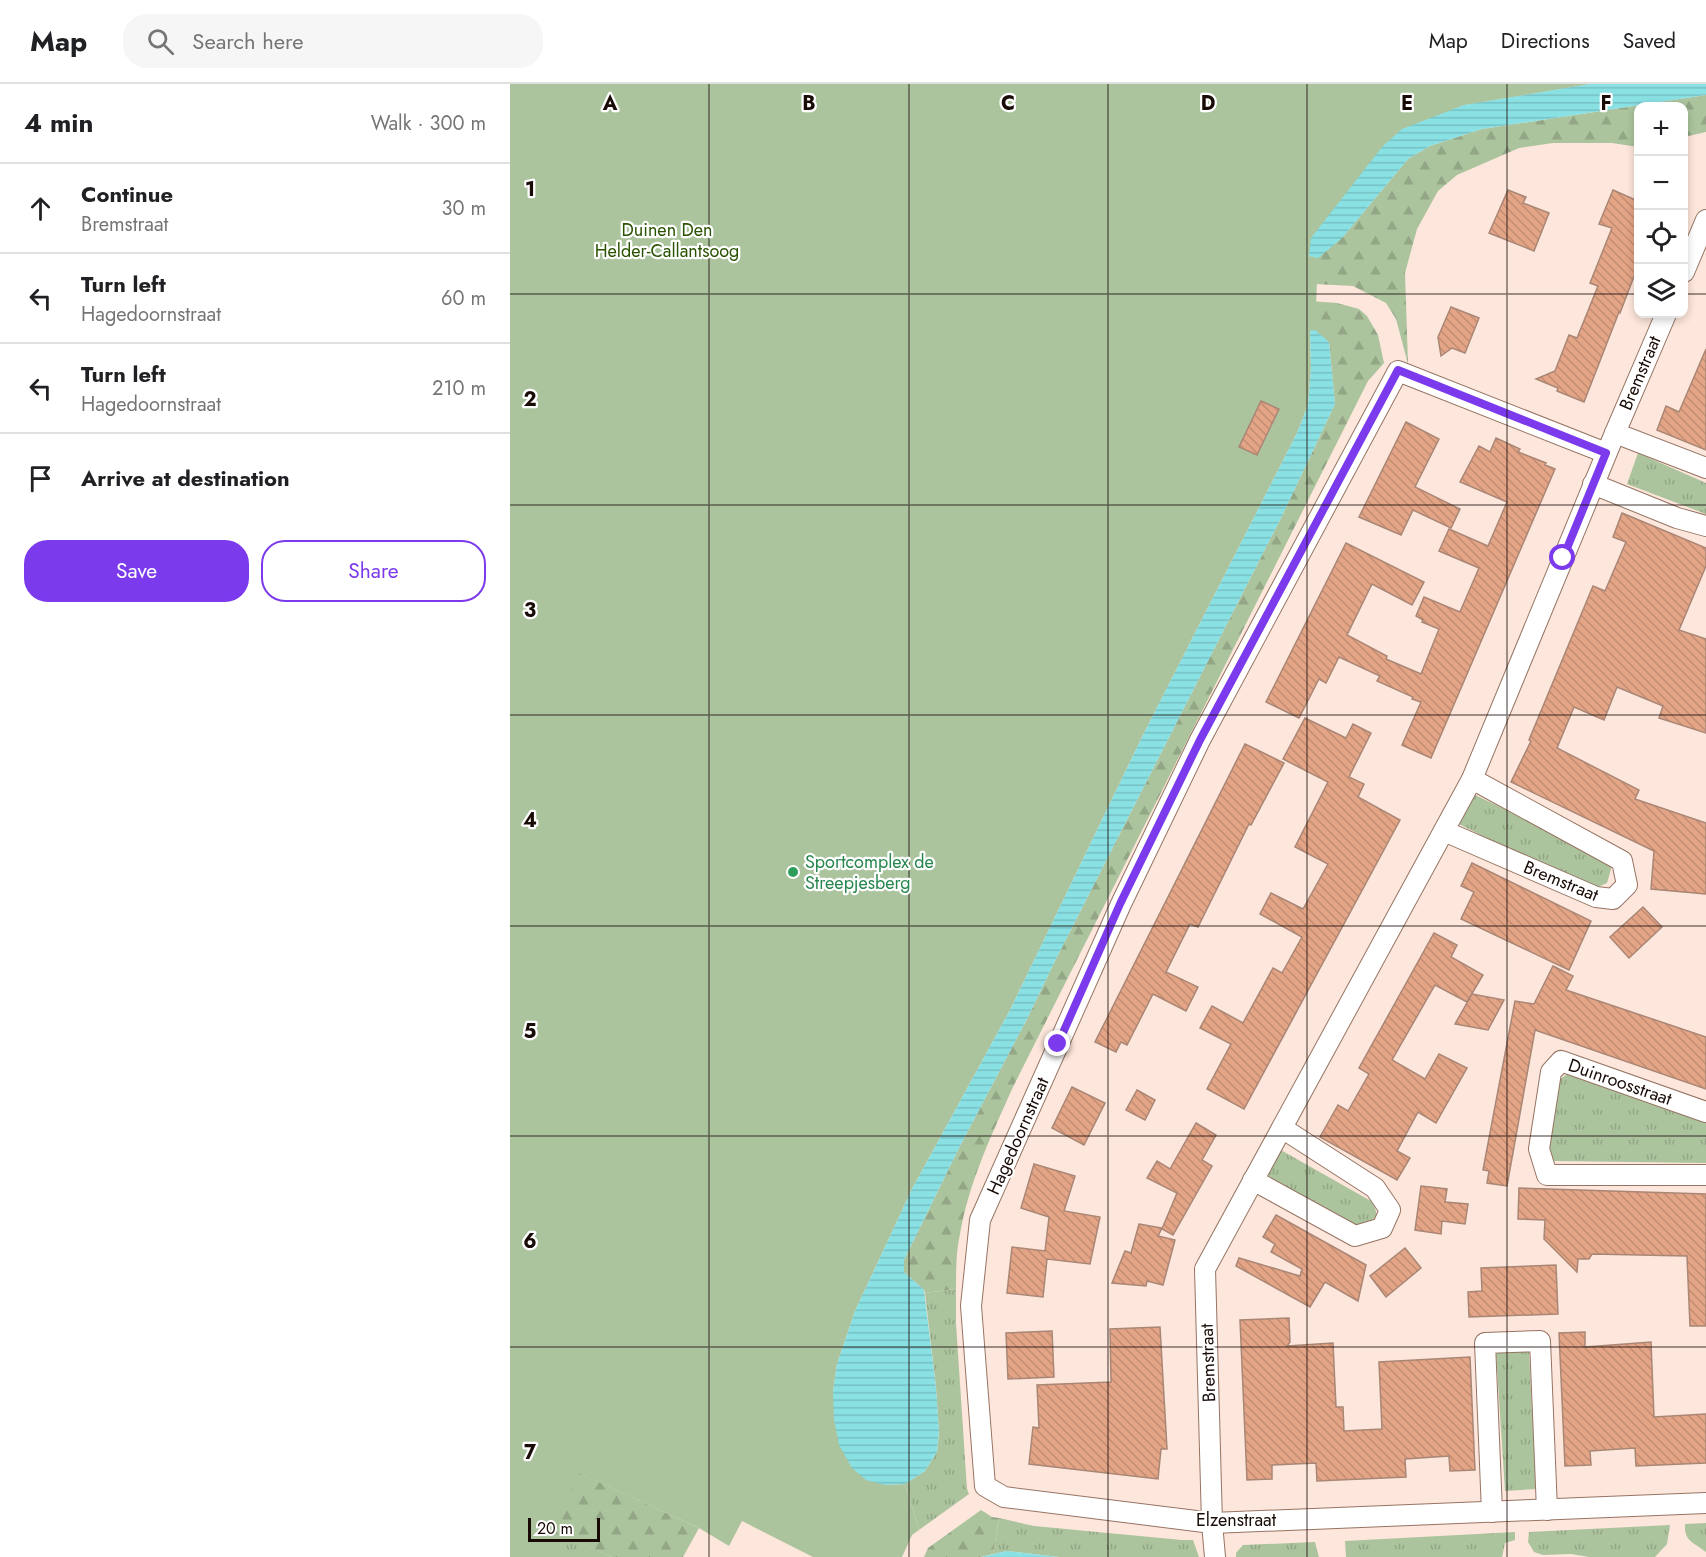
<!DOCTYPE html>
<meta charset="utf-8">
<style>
body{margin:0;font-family:Jost,sans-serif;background:#f6f6f6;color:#202124}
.controls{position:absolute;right:18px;top:18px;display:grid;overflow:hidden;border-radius:12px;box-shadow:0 3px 9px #0003}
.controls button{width:54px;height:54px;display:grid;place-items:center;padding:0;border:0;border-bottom:2px solid #e0e0e0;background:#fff;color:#202124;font:30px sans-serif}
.scale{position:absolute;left:18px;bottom:15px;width:72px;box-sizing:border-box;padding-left:6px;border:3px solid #180b06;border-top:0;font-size:16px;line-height:21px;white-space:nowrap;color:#180b06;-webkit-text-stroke:4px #fff;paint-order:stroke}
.stop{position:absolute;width:18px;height:18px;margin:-14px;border:4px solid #7c3aed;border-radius:50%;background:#fff}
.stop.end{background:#7c3aed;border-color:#fff;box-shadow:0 2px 6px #0008}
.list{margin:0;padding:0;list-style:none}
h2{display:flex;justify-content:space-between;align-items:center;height:78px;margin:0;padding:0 24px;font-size:26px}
h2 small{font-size:20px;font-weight:400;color:#757577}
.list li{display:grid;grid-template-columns:39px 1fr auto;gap:18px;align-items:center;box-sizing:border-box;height:90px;padding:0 24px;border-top:2px solid #e0e0e0}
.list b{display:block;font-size:22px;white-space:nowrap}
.list p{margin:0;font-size:20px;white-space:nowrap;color:#757577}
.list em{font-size:20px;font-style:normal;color:#757577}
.actions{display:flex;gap:12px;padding:18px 24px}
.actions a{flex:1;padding:14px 0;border:2px solid #7c3aed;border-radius:24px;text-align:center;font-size:21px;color:#7c3aed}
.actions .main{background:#7c3aed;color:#fff}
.icon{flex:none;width:33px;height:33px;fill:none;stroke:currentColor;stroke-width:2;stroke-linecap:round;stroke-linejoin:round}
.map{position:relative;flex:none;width:1196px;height:1473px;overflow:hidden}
header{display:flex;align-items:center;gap:36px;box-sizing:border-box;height:84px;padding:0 30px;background:#fff;border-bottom:2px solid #e0e0e0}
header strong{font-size:28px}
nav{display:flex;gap:33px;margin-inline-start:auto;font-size:21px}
.search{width:420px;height:54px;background:#f6f6f6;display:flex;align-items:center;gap:15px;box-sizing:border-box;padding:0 21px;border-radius:24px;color:#757577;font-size:22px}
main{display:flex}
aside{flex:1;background:#fff}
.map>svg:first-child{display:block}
.grass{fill:url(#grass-tufts)}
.forest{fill:url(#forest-firs)}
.green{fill:#acc49e}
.water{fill:url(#water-rules)}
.building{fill:url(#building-back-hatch);stroke:#a98675;stroke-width:1.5}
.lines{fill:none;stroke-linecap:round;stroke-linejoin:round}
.minor-casing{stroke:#967463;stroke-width:22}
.minor{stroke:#fff;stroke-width:20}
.route{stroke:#7c3aed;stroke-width:8}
.grid{fill:none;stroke:#180b06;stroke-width:1.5;stroke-opacity:0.55}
.leisure-dot{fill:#2e9e5b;stroke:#fff;stroke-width:2}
.labels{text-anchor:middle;stroke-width:4.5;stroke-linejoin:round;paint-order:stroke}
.park-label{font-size:18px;fill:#2a5200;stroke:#fff}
.street-label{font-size:18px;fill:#180b06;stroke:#fff}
.leisure-label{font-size:18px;fill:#27864d;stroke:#fff;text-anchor:start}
.grid-label{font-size:20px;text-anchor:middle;font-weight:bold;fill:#180b06;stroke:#fff;stroke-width:4.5;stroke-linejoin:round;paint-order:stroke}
</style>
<header>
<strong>Map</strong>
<div class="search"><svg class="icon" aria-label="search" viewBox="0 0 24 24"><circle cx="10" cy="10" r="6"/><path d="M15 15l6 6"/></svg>Search here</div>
<nav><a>Map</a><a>Directions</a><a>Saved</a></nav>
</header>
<main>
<aside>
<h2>4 min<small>Walk · 300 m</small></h2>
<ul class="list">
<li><svg class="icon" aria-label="ahead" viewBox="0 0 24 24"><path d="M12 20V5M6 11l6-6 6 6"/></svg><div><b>Continue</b><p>Bremstraat</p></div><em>30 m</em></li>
<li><svg class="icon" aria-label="left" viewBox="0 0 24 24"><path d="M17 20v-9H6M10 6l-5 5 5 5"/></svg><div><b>Turn left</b><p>Hagedoornstraat</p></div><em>60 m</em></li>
<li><svg class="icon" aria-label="left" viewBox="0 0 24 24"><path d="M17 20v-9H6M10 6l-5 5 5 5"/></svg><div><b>Turn left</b><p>Hagedoornstraat</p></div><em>210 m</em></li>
<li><svg class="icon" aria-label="arrive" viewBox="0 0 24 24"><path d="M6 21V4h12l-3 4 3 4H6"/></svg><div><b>Arrive at destination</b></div></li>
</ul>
<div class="actions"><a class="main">Save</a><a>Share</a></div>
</aside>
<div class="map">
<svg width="1196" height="1473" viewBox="0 0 1196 1473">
<defs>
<pattern id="grass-tufts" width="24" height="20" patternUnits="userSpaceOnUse" patternTransform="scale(1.5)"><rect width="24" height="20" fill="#acc49e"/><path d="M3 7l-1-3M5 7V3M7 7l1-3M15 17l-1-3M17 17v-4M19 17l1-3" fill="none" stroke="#93a787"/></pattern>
<pattern id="forest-firs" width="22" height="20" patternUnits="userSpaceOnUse" patternTransform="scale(1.5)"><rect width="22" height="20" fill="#acc49e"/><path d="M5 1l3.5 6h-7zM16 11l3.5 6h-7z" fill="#93a787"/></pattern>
<pattern id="water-rules" width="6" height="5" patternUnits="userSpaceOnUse" patternTransform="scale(1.5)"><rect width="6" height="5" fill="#89e1e4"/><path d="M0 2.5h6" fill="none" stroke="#76c0c2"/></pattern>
<pattern id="building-back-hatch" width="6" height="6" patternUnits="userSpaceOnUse" patternTransform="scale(1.5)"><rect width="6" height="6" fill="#e4a587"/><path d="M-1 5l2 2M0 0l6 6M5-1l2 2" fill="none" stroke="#c38d73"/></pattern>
</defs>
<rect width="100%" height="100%" fill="#fde6db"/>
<g class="grass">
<polygon points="1128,369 1196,399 1196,430 1117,400"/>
<polygon points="965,711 1094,772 1102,782 1097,799 1085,804 1058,796 949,740"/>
<polygon points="1060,988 1196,1033 1196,1079 1044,1077 1039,1062 1049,996"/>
<polygon points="769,1065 861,1117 865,1124 867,1132 857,1140 847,1142 756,1091"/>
<polygon points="446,1205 446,1239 457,1405 459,1410 409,1446 395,1400 415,1387 427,1368 429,1348 426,1304 415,1209"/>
<polygon points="1019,1267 1026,1405 995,1407 986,1269"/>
<polygon points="489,1434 524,1442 672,1456 683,1456 689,1473 549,1473 497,1467 483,1470"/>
<path d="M 1196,1439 L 1196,1468 C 1184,1458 1174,1458 1175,1440 Z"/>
<polygon points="1160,1441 1157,1460 1145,1473 1079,1473 1061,1470 1033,1471 1024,1468 1018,1458 1019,1448"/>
<polygon points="40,1444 102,1473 26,1473"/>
<polygon points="1005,1448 1005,1456 995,1459 992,1473 836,1473 835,1457"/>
<polygon points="805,1458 809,1473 726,1473 726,1469 733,1461"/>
</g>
<g class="forest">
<polygon points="896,0 1080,0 954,21 892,45 832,154 898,75 920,62 972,45 1196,11 1196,48 1174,53 1174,22 1128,22 1128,63 1102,59 1043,59 1009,64 947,91 928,107 907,145 895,189 898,280 886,235 876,219 843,202 786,199"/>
<path d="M 786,216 L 827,219 L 849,225 L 857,232 L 868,251 L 874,279 L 858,297 L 503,1003 C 482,1050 459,1098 450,1150 C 446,1168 446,1187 446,1205 L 415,1209 L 414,1206 L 394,1188 L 394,1176 L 449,1064 L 517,935 L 546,875 L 772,432 L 825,320 L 819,258 L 800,248 Z"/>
<polygon points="0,1357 189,1444 173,1473 102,1473 40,1445 0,1473"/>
<polygon points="471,1426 482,1433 489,1434 483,1470 471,1473 414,1473 418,1464"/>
</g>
<polygon class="green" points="0,0 1080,0 954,21 872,63 839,107 799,172 808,174 805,246 800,248 801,284 798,321 787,349 633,651 500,926 402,1105 345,1227 327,1280 323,1308 375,1401 395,1400 409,1446 402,1451 392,1473 303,1473 232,1437 219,1462 189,1444 69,1389 27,1473 0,1473"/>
<g class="water">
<polygon points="1080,0 1196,0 1196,11 972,45 920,62 898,75 832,154 808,174 799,172 801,154 872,63 892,45 954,21"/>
<polygon points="805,246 819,258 825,320 772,432 546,875 517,935 449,1064 394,1176 394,1188 414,1206 426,1304 429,1347 427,1368 415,1387 395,1400 375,1401 356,1396 342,1384 329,1361 324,1335 323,1308 327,1280 345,1227 402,1105 500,926 633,651 787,349 798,321 801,284 800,247"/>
<polygon points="497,1467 549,1473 471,1473"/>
</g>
<g class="building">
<polygon points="998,106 1016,113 1013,119 1039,129 1024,167 979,149"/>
<polygon points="1103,106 1128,117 1128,182 1110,229 1109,228 1074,318 1047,307 1048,304 1026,295 1045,287 1059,251 1067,254 1088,202 1080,199 1102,144 1089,140"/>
<polygon points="941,223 969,234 955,269 942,264 931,272 928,253"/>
<polygon points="1196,265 1196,366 1147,346 1156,322 1169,328"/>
<polygon points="751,317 769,325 747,371 729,363"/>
<polygon points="896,338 929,355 905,403 950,425 941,444 903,426 891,451 849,433"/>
<polygon points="986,354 1010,365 1008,368 1036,379 1035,381 1045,385 921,674 892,661 911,618 902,615 903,613 867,597 870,592 829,573 816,599 809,595 789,634 756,618 836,459 914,498 902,521 862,500 837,551 877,572 876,575 911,590 929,545 912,538 913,536 906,532 914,513 950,528 969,484 929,467 939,445 978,462 997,418 950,398 969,362 980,368"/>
<polygon points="1112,429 1196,464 1196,482 1169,546 1196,555 1196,649 1149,634 1153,622 1107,603 1094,636 1064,623 1047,664 1129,706 1125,715 1196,739 1196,810 1141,805 1144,767 1001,698 1021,657 1019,656 1083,502 1095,507 1116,458 1103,453"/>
<polygon points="795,634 836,654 843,640 861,649 839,693 854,700 848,713 890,736 734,1025 697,1005 721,960 690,944 702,922 733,939 763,884 772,889 792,853 750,830 761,809 793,825 818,780 785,763 818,698 773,675"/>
<polygon points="735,660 774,679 741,741 739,740 688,843 680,840 656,888 688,903 676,927 643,910 617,961 611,958 606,968 585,958"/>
<polygon points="962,779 1081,837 1059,886 951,835 964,808 951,802"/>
<polygon points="1133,823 1152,843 1119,874 1100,853"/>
<polygon points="924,849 947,861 941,873 973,891 957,918 925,901 882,976 915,995 929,970 957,984 926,1039 908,1028 887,1067 900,1074 887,1096 810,1053 828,1021 838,1027 859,990 849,984"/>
<polygon points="1043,882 1063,892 1056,906 1196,953 1196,1005 1025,946 997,1102 977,1099 979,1087 973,1086 1005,917 1024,920"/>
<polygon points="962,910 994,916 978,946 945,940"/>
<polygon points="562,1003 595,1019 574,1061 542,1044"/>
<polygon points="627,1006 645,1016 635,1036 616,1026"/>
<polygon points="686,1039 706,1051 692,1076 702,1082 663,1151 652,1145 667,1109 637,1094 647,1077 660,1085"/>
<polygon points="524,1080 565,1092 554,1127 590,1133 580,1180 537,1175 533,1213 497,1209 502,1163 535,1167 539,1133 511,1124"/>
<polygon points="911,1102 937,1105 935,1118 958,1120 955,1140 932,1137 931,1150 905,1146"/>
<polygon points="1009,1104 1196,1110 1196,1242 1180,1242 1177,1172 1082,1170 1079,1175 1068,1175 1067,1188 1034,1155 1035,1136 1008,1135"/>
<polygon points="766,1131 856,1181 848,1217 815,1198 800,1223 726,1182 729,1174 790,1192 792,1185 761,1168 765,1160 753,1153"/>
<polygon points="629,1140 652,1144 648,1152 665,1156 653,1201 637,1197 636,1202 602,1199 615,1167 621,1169"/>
<polygon points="895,1164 911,1184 876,1213 860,1192"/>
<polygon points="1046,1181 1048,1230 959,1233 958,1208 972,1207 971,1184"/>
<polygon points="779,1234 780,1258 777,1262 823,1259 826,1323 833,1323 834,1347 872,1345 869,1278 960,1273 965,1386 940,1387 939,1372 895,1375 896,1393 807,1397 806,1379 762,1381 762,1395 737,1396 730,1236"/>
<polygon points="650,1243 657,1365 651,1365 648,1395 519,1380 523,1343 529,1344 527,1301 601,1298 600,1245"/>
<polygon points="542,1247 544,1293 498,1295 496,1249"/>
<polygon points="1075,1248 1075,1263 1141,1258 1144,1333 1196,1330 1196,1379 1126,1382 1125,1364 1080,1367 1081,1381 1055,1382 1049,1249"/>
</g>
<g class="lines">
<g class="minor-casing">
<g id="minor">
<polyline points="1174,188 1196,136"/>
<polyline points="1105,349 1196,384"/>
<polyline points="1096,369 888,287 690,656 611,820 470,1136 461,1222 475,1402 494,1413 702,1439 1196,1419"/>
<polyline points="1083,400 1167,434 1196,442"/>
<polyline points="934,747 1086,813 1103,815 1117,801 1112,777 962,695"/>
<polyline points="1196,1028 1051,977 1041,988 1029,1065 1037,1091 1196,1091"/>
<polyline points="743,1096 845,1152 872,1144 880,1126 865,1104 772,1044"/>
<polyline points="982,1428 975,1259 1030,1257 1037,1426"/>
<polyline points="705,1473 702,1439 695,1185 962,695 1105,349 1156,230"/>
</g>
</g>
<use href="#minor" class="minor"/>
</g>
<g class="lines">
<polyline class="route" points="548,960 610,820 690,656 888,286 1096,369 1053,474"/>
</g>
<path class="grid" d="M 199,0 L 199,1473M 399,0 L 399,1473M 598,0 L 598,1473M 797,0 L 797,1473M 997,0 L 997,1473M 0,210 L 1128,210M 1174,210 L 1196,210M 0,421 L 1196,421M 0,631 L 1196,631M 0,842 L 1196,842M 0,1052 L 1196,1052M 0,1263 L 1196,1263"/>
<circle class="leisure-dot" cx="283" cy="788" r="6"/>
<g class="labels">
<g class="park-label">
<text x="157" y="152">Duinen Den<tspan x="157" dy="21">Helder-Callantsoog</tspan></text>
</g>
<g class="street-label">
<text transform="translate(1130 289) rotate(-67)" y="6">Bremstraat</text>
<text transform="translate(1051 797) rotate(22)" y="6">Bremstraat</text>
<text transform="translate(1110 998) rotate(19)" y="6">Duinroosstraat</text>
<text transform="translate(508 1052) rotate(-66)" y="6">Hagedoornstraat</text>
<text transform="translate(698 1279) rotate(-92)" y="6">Bremstraat</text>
<text x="726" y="1442">Elzenstraat</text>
</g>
<g class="leisure-label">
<text x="295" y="784">Sportcomplex de<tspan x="295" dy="21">Streepjesberg</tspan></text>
</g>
</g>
<g class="grid-label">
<text x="100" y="26">A</text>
<text x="299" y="26">B</text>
<text x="498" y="26">C</text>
<text x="698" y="26">D</text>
<text x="897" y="26">E</text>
<text x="1096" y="26">F</text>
<text x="20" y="112">1</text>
<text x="20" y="322">2</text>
<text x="20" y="533">3</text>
<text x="20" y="743">4</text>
<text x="20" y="954">5</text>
<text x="20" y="1164">6</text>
<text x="20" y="1375">7</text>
</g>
</svg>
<div class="controls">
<button>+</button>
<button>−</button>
<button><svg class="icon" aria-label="locate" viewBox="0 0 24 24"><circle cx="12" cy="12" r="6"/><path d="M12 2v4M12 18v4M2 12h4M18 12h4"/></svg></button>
<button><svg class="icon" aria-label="layers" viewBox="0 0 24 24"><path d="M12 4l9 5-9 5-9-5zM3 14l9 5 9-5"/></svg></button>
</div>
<div class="scale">20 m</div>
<div class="stop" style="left:1053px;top:474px"></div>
<div class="stop end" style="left:548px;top:960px"></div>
</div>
</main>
